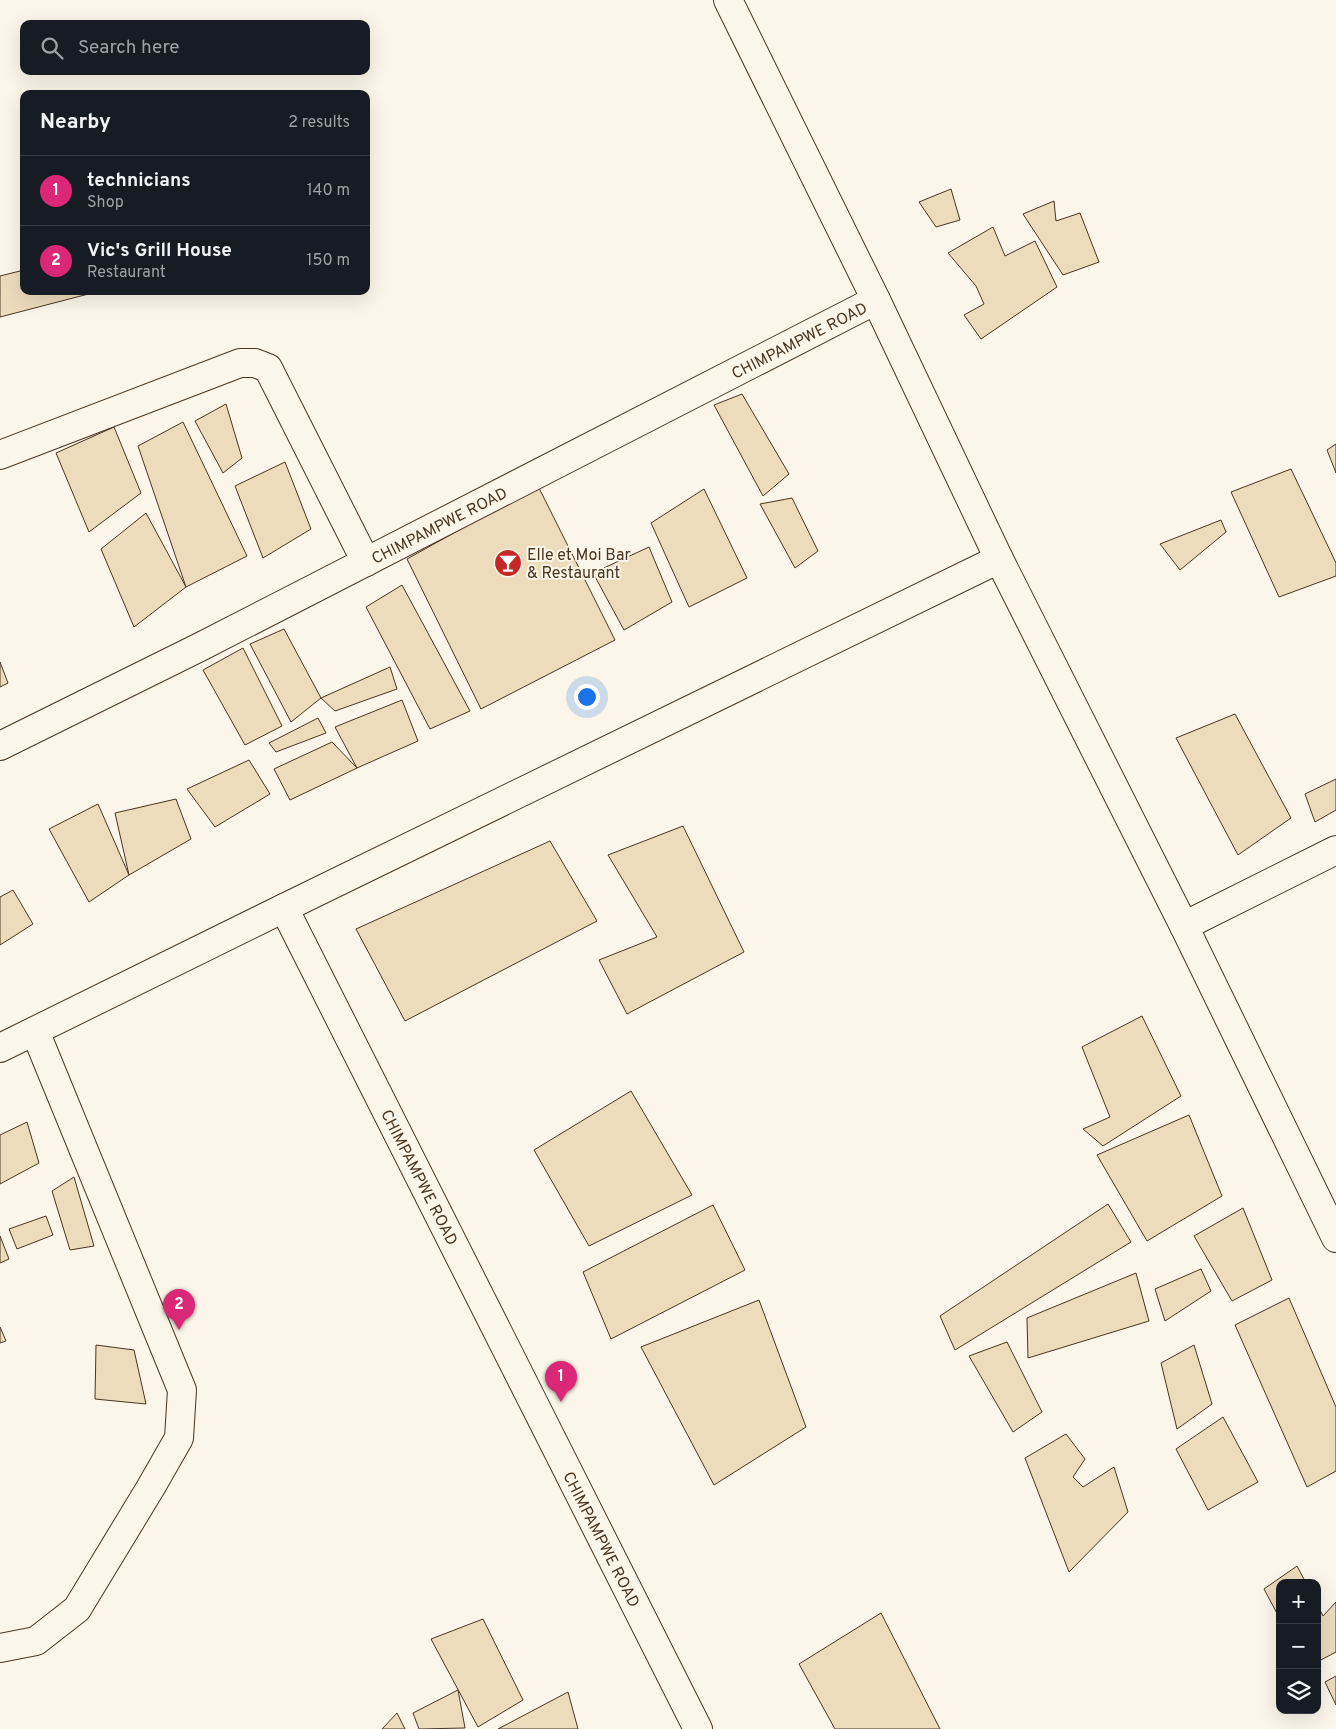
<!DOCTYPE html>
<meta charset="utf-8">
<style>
body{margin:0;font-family:Overpass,sans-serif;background:#20242c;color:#f1f3f6}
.controls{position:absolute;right:15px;bottom:15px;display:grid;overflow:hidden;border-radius:10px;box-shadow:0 5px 20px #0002}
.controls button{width:45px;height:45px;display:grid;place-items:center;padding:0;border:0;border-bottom:1px solid #363941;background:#171b24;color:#f1f3f6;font:25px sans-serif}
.you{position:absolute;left:586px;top:696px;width:18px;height:18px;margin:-12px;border:4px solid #fff;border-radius:50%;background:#1a73e8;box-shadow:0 0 0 8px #1a73e833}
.badge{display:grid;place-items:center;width:32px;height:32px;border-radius:50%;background:#db2777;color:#fff;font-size:16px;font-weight:700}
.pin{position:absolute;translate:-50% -41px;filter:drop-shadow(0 1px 2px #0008)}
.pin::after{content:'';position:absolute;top:26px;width:18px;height:15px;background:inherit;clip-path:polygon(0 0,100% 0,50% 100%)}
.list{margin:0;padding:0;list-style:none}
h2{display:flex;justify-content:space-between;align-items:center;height:65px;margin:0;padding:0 20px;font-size:21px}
h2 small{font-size:16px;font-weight:400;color:#9ea1a6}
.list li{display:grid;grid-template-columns:32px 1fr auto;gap:15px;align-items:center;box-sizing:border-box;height:70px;padding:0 20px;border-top:1px solid #363941}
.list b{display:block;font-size:19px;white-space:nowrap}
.list p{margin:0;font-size:16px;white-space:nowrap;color:#9ea1a6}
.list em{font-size:16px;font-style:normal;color:#9ea1a6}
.icon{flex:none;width:28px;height:28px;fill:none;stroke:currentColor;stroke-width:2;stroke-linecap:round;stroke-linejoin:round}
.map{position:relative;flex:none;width:1336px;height:1729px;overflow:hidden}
.search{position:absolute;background:#171b24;box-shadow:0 5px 20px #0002;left:20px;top:20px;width:350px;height:55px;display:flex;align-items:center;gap:12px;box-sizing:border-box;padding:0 18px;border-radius:10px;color:#9ea1a6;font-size:19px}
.panel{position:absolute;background:#171b24;box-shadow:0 5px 20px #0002;left:20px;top:90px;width:350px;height:205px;border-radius:10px}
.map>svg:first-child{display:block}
.building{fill:#ecdcbc;stroke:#4a3520}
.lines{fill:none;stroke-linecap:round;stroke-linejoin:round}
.minor-casing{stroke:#4a3520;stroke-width:30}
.minor{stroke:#fbf6e9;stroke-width:28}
.labels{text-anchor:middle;stroke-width:4;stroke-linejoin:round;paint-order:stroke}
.street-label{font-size:16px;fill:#4a3520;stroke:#fbf6e9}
.poi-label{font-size:16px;fill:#4a3520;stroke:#fbf6e9;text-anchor:start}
</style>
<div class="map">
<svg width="1336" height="1729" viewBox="0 0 1336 1729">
<rect width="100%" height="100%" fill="#fbf6e9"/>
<g class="building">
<polygon points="951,189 960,220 936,227 919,202"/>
<polygon points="1054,201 1056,221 1080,213 1099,262 1063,275 1023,214"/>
<polygon points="993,227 1005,256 1035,241 1057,287 981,339 964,315 984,304 976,286 948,253"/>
<polygon points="24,270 24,291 100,291 0,317 0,276"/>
<polygon points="742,394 789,474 763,496 714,405"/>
<polygon points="226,404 242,458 223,473 195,421"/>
<polygon points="183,422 247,556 186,587 138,446"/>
<polygon points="114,427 141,493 89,532 56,453"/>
<polygon points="1336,444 1336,473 1327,450"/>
<polygon points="285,462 311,529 263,558 235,486"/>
<polygon points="1291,469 1336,563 1336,576 1279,597 1231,492"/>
<polygon points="538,486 615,640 481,709 407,559"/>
<polygon points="704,489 747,578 689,607 651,523"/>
<polygon points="792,498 818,551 795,568 760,504"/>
<polygon points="146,513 186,587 134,627 101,549"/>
<polygon points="1221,520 1226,532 1180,570 1160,544"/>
<polygon points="649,547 672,602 624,630 593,573"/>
<polygon points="402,585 470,711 430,729 366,607"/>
<polygon points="284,629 321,698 291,722 250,644"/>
<polygon points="243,648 282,726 245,745 203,670"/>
<polygon points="0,662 8,683 0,687"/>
<polygon points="390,667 397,689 335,711 321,698"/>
<polygon points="402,700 418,741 357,768 335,727"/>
<polygon points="1235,714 1291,818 1238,855 1176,738"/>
<polygon points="318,718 326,733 276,752 269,743"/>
<polygon points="332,742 357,768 290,800 274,769"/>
<polygon points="249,760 270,794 215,827 187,789"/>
<polygon points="1336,779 1336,810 1315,822 1305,794"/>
<polygon points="176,799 191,839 129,875 115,813"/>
<polygon points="98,804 129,875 89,902 49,829"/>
<polygon points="683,826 744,952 627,1014 599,960 657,937 608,855"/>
<polygon points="550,841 597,921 405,1021 356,929"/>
<polygon points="13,890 33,924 0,945 0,897"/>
<polygon points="1142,1016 1181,1096 1103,1146 1083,1129 1110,1117 1082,1047"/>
<polygon points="631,1091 692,1195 589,1246 534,1150"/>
<polygon points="1189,1115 1222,1196 1147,1241 1097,1155"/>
<polygon points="27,1122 39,1163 0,1184 0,1135"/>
<polygon points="74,1177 94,1246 70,1250 52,1191"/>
<polygon points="1108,1204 1131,1242 955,1350 940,1316"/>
<polygon points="713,1205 745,1270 611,1339 583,1272"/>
<polygon points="1243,1208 1272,1280 1232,1301 1194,1236"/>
<polygon points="46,1216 53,1235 17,1249 9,1229"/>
<polygon points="0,1236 9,1259 0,1263"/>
<polygon points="1201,1269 1211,1291 1165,1321 1155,1289"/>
<polygon points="1136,1273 1149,1321 1028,1358 1027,1318"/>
<polygon points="1289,1298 1336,1407 1336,1471 1307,1487 1235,1325"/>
<polygon points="759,1300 806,1427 714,1485 641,1347"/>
<polygon points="0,1327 6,1341 0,1343"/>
<polygon points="1007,1342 1042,1412 1013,1432 969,1356"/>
<polygon points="96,1345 134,1350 146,1404 95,1399"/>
<polygon points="1194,1345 1212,1404 1177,1429 1161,1363"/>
<polygon points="1223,1417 1258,1482 1208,1510 1176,1449"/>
<polygon points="1066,1434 1085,1459 1073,1477 1083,1487 1114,1467 1128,1512 1069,1572 1025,1458"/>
<polygon points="1297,1566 1306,1583 1280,1583 1280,1619 1264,1589"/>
<polygon points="1336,1602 1336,1652 1317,1662 1317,1604 1323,1616"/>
<polygon points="881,1613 940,1729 835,1729 799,1664"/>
<polygon points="483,1619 523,1700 478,1727 431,1639"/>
<polygon points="1336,1676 1336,1705 1325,1682"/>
<polygon points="458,1690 465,1728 419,1729 413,1713"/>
<polygon points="568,1692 578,1729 498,1729"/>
<polygon points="397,1713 405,1729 382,1729"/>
</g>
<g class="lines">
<g class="minor-casing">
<g id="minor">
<polyline points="728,0 876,300 999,559 1184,926 1336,1238"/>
<polyline points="0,455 240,363 255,363 268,368 366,562"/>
<polyline points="0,746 200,647 876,300"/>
<polyline points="284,908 999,559"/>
<polyline points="1184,926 1336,850"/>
<polyline points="0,1048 284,908 698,1729"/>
<polyline points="0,1648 36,1641 77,1609 151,1487 179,1438 182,1390 35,1031"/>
</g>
</g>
<use href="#minor" class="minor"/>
</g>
<defs>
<g id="bar-disc" transform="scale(1.4375)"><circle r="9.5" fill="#c62828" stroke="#fbf6e9"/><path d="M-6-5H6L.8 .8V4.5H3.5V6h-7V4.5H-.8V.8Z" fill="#fff"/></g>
</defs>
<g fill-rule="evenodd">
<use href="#bar-disc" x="508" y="563"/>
</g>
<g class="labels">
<g class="street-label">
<text transform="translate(799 340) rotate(-27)" y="6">CHIMPAMPWE ROAD</text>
<text transform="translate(439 525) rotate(-27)" y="6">CHIMPAMPWE ROAD</text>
<text transform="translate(420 1177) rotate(63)" y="6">CHIMPAMPWE ROAD</text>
<text transform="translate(602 1539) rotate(63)" y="6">CHIMPAMPWE ROAD</text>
</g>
<g class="poi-label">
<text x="527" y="560">Elle et Moi Bar<tspan x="527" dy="18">&amp; Restaurant</tspan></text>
</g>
</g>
</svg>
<div class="controls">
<button>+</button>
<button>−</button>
<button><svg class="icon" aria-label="layers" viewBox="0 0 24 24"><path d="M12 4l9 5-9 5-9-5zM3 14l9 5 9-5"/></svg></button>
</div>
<div class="you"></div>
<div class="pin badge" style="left:561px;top:1402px">1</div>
<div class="pin badge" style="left:179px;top:1330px">2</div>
<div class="search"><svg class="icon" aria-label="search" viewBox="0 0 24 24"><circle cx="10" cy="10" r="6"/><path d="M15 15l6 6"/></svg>Search here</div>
<section class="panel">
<h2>Nearby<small>2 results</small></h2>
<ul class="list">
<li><span class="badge">1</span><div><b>technicians</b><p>Shop</p></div><em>140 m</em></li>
<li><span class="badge">2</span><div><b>Vic's Grill House</b><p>Restaurant</p></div><em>150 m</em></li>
</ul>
</section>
</div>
